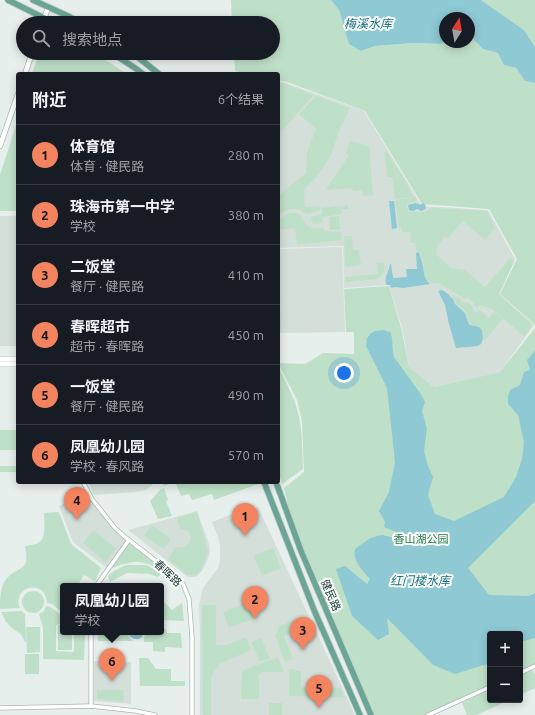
<!DOCTYPE html>
<html lang="zh">
<meta charset="utf-8">
<style>
body{margin:0;font-family:Ubuntu,"Noto Sans SC",sans-serif;background:#242831;color:#f1f3f6}
.controls{position:absolute;right:12px;bottom:12px;display:grid;overflow:hidden;border-radius:4px;box-shadow:0 2px 10px #0003}
.controls button{width:36px;height:36px;display:grid;place-items:center;padding:0;border:0;border-bottom:1px solid #363941;background:#171b24;color:#f1f3f6;font:20px sans-serif}
.compass{position:absolute;left:439px;top:12px;width:36px;height:36px;border-radius:50%;background:#171b24;box-shadow:0 2px 10px #0003;rotate:11deg}
.you{position:absolute;left:344px;top:373px;width:14px;height:14px;margin:-10px;border:3px solid #fff;border-radius:50%;background:#1a73e8;box-shadow:0 0 0 6px #1a73e833}
.badge{display:grid;place-items:center;width:26px;height:26px;border-radius:50%;background:#f4845f;color:#111;font-size:13px;font-weight:700}
.pin{position:absolute;translate:-50% -33px;filter:drop-shadow(0 1px 2px #0008)}
.pin::after{content:'';position:absolute;top:21px;width:14px;height:12px;background:inherit;clip-path:polygon(0 0,100% 0,50% 100%)}
.popup{position:absolute;left:60px;top:583px;width:104px;height:52px;box-sizing:border-box;display:grid;place-content:center;border-radius:4px;background:#171b24;filter:drop-shadow(0 1px 3px #0005);font-size:13px;white-space:nowrap;color:#9ea1a6}
.popup b{font-size:15px;color:#f1f3f6}
.popup::after{content:'';position:absolute;left:50%;top:100%;margin-left:-8px;border:8px solid transparent;border-top-color:#171b24}
.list{margin:0;padding:0;list-style:none}
h2{display:flex;justify-content:space-between;align-items:center;height:52px;margin:0;padding:0 16px;font-size:17px}
h2 small{font-size:13px;font-weight:400;color:#9ea1a6}
.list li{display:grid;grid-template-columns:26px 1fr auto;gap:12px;align-items:center;box-sizing:border-box;height:60px;padding:0 16px;border-top:1px solid #363941}
.list b{display:block;font-size:15px;white-space:nowrap}
.list p{margin:0;font-size:13px;white-space:nowrap;color:#9ea1a6}
.list em{font-size:13px;font-style:normal;color:#9ea1a6}
.icon{flex:none;width:22px;height:22px;fill:none;stroke:currentColor;stroke-width:2;stroke-linecap:round;stroke-linejoin:round}
.map{position:relative;flex:none;width:535px;height:715px;overflow:hidden}
.search{position:absolute;background:#171b24;box-shadow:0 2px 10px #0003;left:16px;top:16px;width:264px;height:44px;display:flex;align-items:center;gap:10px;box-sizing:border-box;padding:0 14px;border-radius:22px;color:#9ea1a6;font-size:15px}
.panel{position:absolute;background:#171b24;box-shadow:0 2px 10px #0003;left:16px;top:72px;width:264px;height:412px;border-radius:4px}
.map>svg:first-child{display:block}
.built{fill:#d4dfda}
.green{fill:#bfe0c8}
.water{fill:#8ec9d4}
.lines{fill:none;stroke-linecap:round;stroke-linejoin:round}
.minor-casing{stroke:#a8b8b2;stroke-width:5}
.tertiary-casing{stroke:#a8b8b2;stroke-width:6}
.secondary-casing{stroke:#a4bbb3;stroke-width:6}
.primary-casing{stroke:#c2cac8;stroke-width:7}
.minor{stroke:#fff;stroke-width:3.5}
.tertiary{stroke:#fff;stroke-width:4.5}
.secondary{stroke:#fff;stroke-width:5}
.primary{stroke:#6aa596;stroke-width:5.5}
.labels{text-anchor:middle;stroke-width:4;stroke-linejoin:round;paint-order:stroke}
.park-label{font-size:11px;fill:#2d7a4b;stroke:#f7fbf9}
.street-label{font-size:11px;fill:#24423a;stroke:#f7fbf9}
.water-label{font-size:12px;font-style:italic;fill:#1c6f80;stroke:#f7fbf9}
</style>
<div class="map">
<svg width="535" height="715" viewBox="0 0 535 715">
<rect width="100%" height="100%" fill="#e6efeb"/>
<g class="built">
<polygon points="278,81 286,83 364,111 422,206 488,210 515,259 499,294 534,325 500,372 434,387 409,367 403,331 389,285 344,288 343,246 278,248"/>
<rect x="0" y="216" width="18" height="130"/>
<polygon points="342,247 345,332 278,333 278,249"/>
<polygon points="88,482 152,482 152,485 146,490 136,492 94,495"/>
<polygon points="86,494 90,500 128,540 107,568 73,542 59,506"/>
<polygon points="258,507 355,715 200,715 200,633 199,605 203,588 218,568 220,562 220,546 218,537 212,522 240,511"/>
<polygon points="197,511 209,544 210,552 207,561 202,571 196,577 188,577 128,530"/>
<polygon points="94,661 131,662 131,704 94,701"/>
</g>
<g class="green">
<polygon points="231,0 331,0 339,10 349,43 361,51 375,46 413,43 441,44 445,41 469,42 469,35 483,49 498,53 504,64 516,68 525,81 535,83 535,325 500,294 517,259 489,209 422,204 365,111 287,82 278,80 278,74 248,74 235,71 234,53 273,53 273,23 232,23"/>
<polygon points="481,0 535,0 535,47 524,30"/>
<polygon points="39,53 90,53 109,62 127,74 32,74"/>
<polygon points="278,82 285,84 314,95 278,135"/>
<path d="M 316,96 L 350,108 L 339,131 L 331,155 L 317,176 L 304,189 L 305,207 L 320,206 L 320,210 C 316,211 310,213 308,214 C 304,214 304,212 302,211 C 293,206 285,210 278,216 L 278,196 L 306,173 L 307,152 L 316,129 L 299,114 Z"/>
<polygon points="18,119 18,211 0,211 0,175"/>
<polygon points="350,141 369,146 373,195 363,196 362,190 353,191 353,188 327,190 327,188 349,155 346,153"/>
<polygon points="384,152 387,152 405,180 413,197 395,199 392,177 387,177"/>
<polygon points="415,197 416,201 407,204 408,212 424,212 433,208 487,211 495,228 485,240 463,221 448,238 445,236 437,247 436,251 437,255 451,268 465,270 485,287 510,258 514,262 499,294 533,325 524,336 492,309 479,305 476,308 473,302 469,298 464,299 462,297 440,284 432,283 427,281 424,275 424,265 420,252 417,252 415,243 411,243 410,232 402,232 401,228 399,228 395,200"/>
<polygon points="348,205 348,209 341,209 342,214 322,217 323,223 313,224 311,217 322,214 321,208"/>
<path d="M 290,213 C 306,212 301,223 310,227 C 314,229 320,228 324,228 L 324,231 L 341,232 L 342,240 L 297,245 L 295,228 L 278,230 L 278,222 L 285,216 Z"/>
<polygon points="339,216 340,229 330,230 329,217"/>
<polygon points="344,236 352,236 353,250 359,250 361,265 345,267"/>
<path d="M 377,263 L 385,263 C 385,270 384,275 377,279 L 345,282 L 345,277 L 378,274 Z"/>
<polygon points="389,286 402,331 409,367 434,387 500,372 535,328 535,666 520,673 520,634 490,634 490,686 427,715 371,715 294,531 284,488 304,472 302,421 297,400 278,363 305,364 323,353 354,354 354,332 346,332 344,289"/>
<path d="M 450,294 L 459,298 L 462,302 C 472,302 471,305 475,312 L 477,313 L 479,310 L 482,311 L 489,318 L 494,312 L 503,319 L 484,341 C 483,329 483,328 471,325 L 466,312 L 456,303 L 454,298 Z"/>
<polygon points="278,300 280,300 281,330 278,330"/>
<path d="M 278,366 C 285,380 293,395 297,409 C 303,429 302,449 303,469 L 282,484 L 278,469 Z"/>
<rect x="0" y="430" width="18" height="20"/>
<rect x="0" y="466" width="18" height="6"/>
<polygon points="164,482 258,482 258,484 214,500 212,494 192,500 189,494 181,496 175,482 163,486"/>
<polygon points="164,488 168,500 166,501 172,516 158,519 150,501 161,489"/>
<path d="M 59,512 L 71,544 L 101,568 L 95,581 L 84,575 L 77,586 L 63,586 L 63,613 L 52,604 L 47,603 C 46,578 11,586 20,608 L 0,609 C 0,598 0,584 9,576 C 14,571 24,569 26,562 C 27,557 26,551 25,546 C 29,545 35,545 38,543 C 47,539 44,521 44,513 Z"/>
<path d="M 197,512 L 208,551 L 201,571 L 195,575 L 187,575 L 168,559 L 176,547 C 193,551 196,529 180,529 L 177,518 Z"/>
<polygon points="152,525 171,539 164,549 144,536"/>
<polygon points="94,530 116,549 105,562 83,543"/>
<path d="M 129,542 L 164,568 L 179,582 L 176,586 C 153,564 145,555 113,568 L 111,568 Z"/>
<polygon points="273,548 281,568 262,576 254,556"/>
<polygon points="126,565 147,565 161,574 158,577 149,574 127,573 110,582 108,576 114,571"/>
<circle cx="33" cy="602" r="11"/>
<polygon points="161,599 172,610 182,603 184,621 161,620"/>
<polygon points="249,602 255,618 229,628 223,612"/>
<polygon points="202,605 216,605 216,645 227,645 246,637 251,650 219,664 211,677 211,715 203,715"/>
<path d="M 46,606 C 53,607 58,613 63,617 L 63,623 L 56,625 L 56,651 L 74,652 L 74,632 L 85,632 L 84,660 L 43,659 L 43,627 L 39,614 L 44,611 Z"/>
<path d="M 22,611 L 25,614 L 26,642 L 25,642 C 21,631 17,633 10,626 C 5,622 4,617 1,612 Z"/>
<polygon points="302,618 306,628 284,636 293,659 285,662 275,635 277,633 279,626"/>
<polygon points="58,625 63,625 63,632 72,632 72,650 58,650"/>
<polygon points="26,627 40,627 40,652 27,653"/>
<polygon points="161,628 166,629 167,633 181,633 182,648 165,647 165,652 153,651 153,642 144,642 144,637 148,632 161,632"/>
<polygon points="98,632 127,632 129,637 133,641 98,641"/>
<polygon points="261,638 270,658 260,662 251,642"/>
<rect x="25" y="654" width="14" height="20"/>
<polygon points="278,657 284,672 263,672 259,675 259,699 241,699 242,671"/>
<polygon points="139,658 148,658 156,669 171,669 171,681 185,681 185,686 140,686"/>
<polygon points="289,669 294,669 295,671 301,671 301,687 340,688 344,697 289,696"/>
<polygon points="533,670 535,675 535,688 520,695 520,675"/>
<polygon points="490,689 490,700 509,700 477,715 467,715 462,703"/>
<polygon points="97,690 124,690 123,701 97,699"/>
<rect x="269" y="703" width="13" height="12"/>
</g>
<g class="water">
<polygon points="331,0 481,0 524,30 535,47 535,83 525,81 516,68 504,65 498,53 483,49 469,35 469,18 445,18 445,41 441,44 413,43 375,46 361,51 349,44 339,10"/>
<polygon points="389,201 394,201 397,228 392,229"/>
<polygon points="416,203 420,205 423,203 425,204 426,208 422,211 417,209 413,211 409,210 408,205"/>
<path d="M 419,252 C 420,257 422,261 423,266 C 424,273 424,279 430,284 L 403,288 L 395,287 L 391,288 L 390,285 L 387,285 L 386,284 C 384,277 389,272 390,264 L 391,264 L 393,278 L 407,277 L 406,269 L 417,269 L 416,253 Z"/>
<polygon points="442,290 448,294 453,299 455,304 465,313 468,322 470,325 479,327 482,330 483,338 481,344 478,346 456,348 449,324 445,305 438,291"/>
<path d="M 384,330 L 391,333 C 393,341 392,349 394,357 L 420,393 L 425,402 L 422,411 L 427,429 L 424,451 L 428,466 L 433,477 L 428,495 L 435,514 L 454,521 L 504,497 L 516,477 L 522,459 L 524,442 L 518,415 L 508,404 L 508,396 L 510,390 L 520,385 L 524,372 L 530,370 L 527,360 L 535,351 L 535,501 L 468,568 L 489,595 L 529,596 L 535,593 L 535,638 L 520,642 L 520,634 L 490,634 L 490,663 L 455,674 L 433,665 L 387,618 L 389,634 L 378,640 L 352,616 L 336,569 L 345,566 L 367,584 L 370,579 C 363,571 352,561 355,549 L 366,541 L 371,538 L 377,536 L 383,535 L 394,538 L 399,533 L 384,527 L 385,522 L 379,511 L 389,492 L 395,462 L 387,388 L 366,346 L 367,338 L 370,334 L 375,331 Z"/>
<path d="M 128,632 L 144,632 L 141,638 C 135,641 130,638 128,632 Z"/>
</g>
<g class="lines">
<g class="minor-casing">
<g id="minor">
<polyline points="83,482 92,499 115,528 125,537 165,568 183,584 189,599 192,637 192,715"/>
<polyline points="96,586 129,540"/>
<polyline points="91,632 91,706"/>
<polyline points="520,673 535,666"/>
<polyline points="0,708 91,706 136,711 155,715"/>
<polyline points="428,715 490,687"/>
</g>
</g>
<g class="tertiary-casing">
<g id="tertiary">
<polyline points="43,23 48,7"/>
<polyline points="25,74 32,53"/>
<polyline points="0,146 18,94"/>
</g>
</g>
<g class="secondary-casing">
<g id="secondary">
<polyline points="0,359 18,359"/>
<polyline points="0,364 18,364"/>
</g>
</g>
<g class="primary-casing">
<g id="primary">
<polyline points="8,0 54,23"/>
<polyline points="33,0 70,17 80,23"/>
<polyline points="112,53 135,68 143,74"/>
<polyline points="131,53 139,58 159,74"/>
<polyline points="264,482 314,610 360,715"/>
<polyline points="276,482 301,551 371,715"/>
</g>
</g>
<use href="#minor" class="minor"/>
<use href="#tertiary" class="tertiary"/>
<use href="#secondary" class="secondary"/>
<use href="#primary" class="primary"/>
</g>
<g class="labels">
<g class="park-label">
<text x="421" y="543">香山湖公园</text>
</g>
<g class="street-label">
<text transform="translate(168 573) rotate(43)" y="4">春晖路</text>
<text transform="translate(331 595) rotate(67)" y="4">健民路</text>
</g>
<g class="water-label">
<text x="368" y="28">梅溪水库</text>
<text x="420" y="585">红门楼水库</text>
</g>
</g>
</svg>
<div class="controls">
<button>+</button>
<button>−</button>
</div>
<svg class="compass" viewBox="-18 -18 36 36"><path d="M0-13l5 13h-10z" fill="#e53935"/><path d="M0 13l5-13h-10z" fill="#9ea1a6"/></svg>
<div class="you"></div>
<div class="pin badge" style="left:245px;top:536px">1</div>
<div class="pin badge" style="left:255px;top:619px">2</div>
<div class="pin badge" style="left:303px;top:650px">3</div>
<div class="pin badge" style="left:77px;top:520px">4</div>
<div class="pin badge" style="left:319px;top:708px">5</div>
<div class="pin badge" style="left:112px;top:681px">6</div>
<div class="popup"><b>凤凰幼儿园</b>学校</div>
<div class="search"><svg class="icon" aria-label="search" viewBox="0 0 24 24"><circle cx="10" cy="10" r="6"/><path d="M15 15l6 6"/></svg>搜索地点</div>
<section class="panel">
<h2>附近<small>6个结果</small></h2>
<ul class="list">
<li><span class="badge">1</span><div><b>体育馆</b><p>体育 · 健民路</p></div><em>280 m</em></li>
<li><span class="badge">2</span><div><b>珠海市第一中学</b><p>学校</p></div><em>380 m</em></li>
<li><span class="badge">3</span><div><b>二饭堂</b><p>餐厅 · 健民路</p></div><em>410 m</em></li>
<li><span class="badge">4</span><div><b>春晖超市</b><p>超市 · 春晖路</p></div><em>450 m</em></li>
<li><span class="badge">5</span><div><b>一饭堂</b><p>餐厅 · 健民路</p></div><em>490 m</em></li>
<li><span class="badge">6</span><div><b>凤凰幼儿园</b><p>学校 · 春风路</p></div><em>570 m</em></li>
</ul>
</section>
</div>
